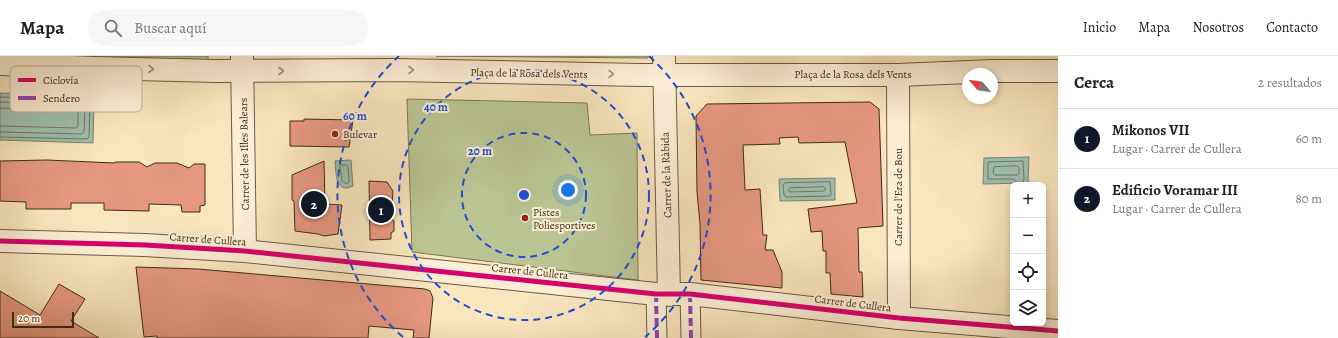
<!DOCTYPE html>
<html lang="es">
<meta charset="utf-8">
<style>
body{margin:0;font-family:Alegreya,serif;background:#f6f6f6;color:#222}
.controls{position:absolute;right:12px;bottom:12px;display:grid;overflow:hidden;border-radius:6px;box-shadow:0 2px 6px #0003}
.controls button{width:36px;height:36px;display:grid;place-items:center;padding:0;border:0;border-bottom:1px solid #e0e0e0;background:#fff;color:#222;font:20px sans-serif}
.compass{position:absolute;left:962px;top:12px;width:36px;height:36px;border-radius:50%;background:#fff;box-shadow:0 2px 6px #0003;rotate:299deg}
.scale{position:absolute;left:12px;bottom:10px;width:62px;box-sizing:border-box;padding-left:4px;border:2px solid #3e2c18;border-top:0;font-size:11px;line-height:14px;white-space:nowrap;color:#3e2c18;-webkit-text-stroke:3px #fbeed5;paint-order:stroke}
.you{position:absolute;left:568px;top:134px;width:14px;height:14px;margin:-10px;border:3px solid #fff;border-radius:50%;background:#1a73e8;box-shadow:0 0 0 6px #1a73e833}
.badge{display:grid;place-items:center;width:26px;height:26px;border-radius:50%;background:#111827;color:#fff;font-size:13px;font-weight:700}
.pin{position:absolute;translate:-50% -50%;border:2px solid #fff;box-shadow:0 1px 4px #0006}
.list{margin:0;padding:0;list-style:none}
h2{display:flex;justify-content:space-between;align-items:center;height:52px;margin:0;padding:0 16px;font-size:17px}
h2 small{font-size:13px;font-weight:400;color:#767676}
.list li{display:grid;grid-template-columns:26px 1fr auto;gap:12px;align-items:center;box-sizing:border-box;height:60px;padding:0 16px;border-top:1px solid #e0e0e0}
.list b{display:block;font-size:15px;white-space:nowrap}
.list p{margin:0;font-size:13px;white-space:nowrap;color:#767676}
.list em{font-size:13px;font-style:normal;color:#767676}
.icon{flex:none;width:22px;height:22px;fill:none;stroke:currentColor;stroke-width:2;stroke-linecap:round;stroke-linejoin:round}
.map{position:relative;flex:none;width:1058px;height:282px;overflow:hidden}
header{display:flex;align-items:center;gap:24px;box-sizing:border-box;height:56px;padding:0 20px;background:#fff;border-bottom:1px solid #e0e0e0}
header strong{font-size:19px}
nav{display:flex;gap:22px;margin-inline-start:auto;font-size:14px}
.search{width:280px;height:36px;background:#f6f6f6;display:flex;align-items:center;gap:10px;box-sizing:border-box;padding:0 14px;border-radius:22px;color:#767676;font-size:15px}
main{display:flex}
aside{flex:1;background:#fff}
.map>svg:first-child{display:block}
.green{fill:#bbc594;stroke:#7c7856}
.water{fill:#9ebfae;stroke:#788472}
.lines{fill:none;stroke-linecap:round;stroke-linejoin:round}
.shore{stroke:#6e7663;stroke-width:1}
.building{fill:#e59780;stroke:#3e2c18}
.pedestrian-casing{stroke:#6d5a42;stroke-width:21}
.minor-casing{stroke:#6d5a42;stroke-width:24}
.pedestrian{stroke:#fbeed5;stroke-width:19}
.minor{stroke:#fbeed5;stroke-width:22}
.quiet{stroke:#8e44ad;stroke-width:4;stroke-dasharray:8 4;stroke-linecap:butt}
.cycleway-casing{stroke:#fbeed5;stroke-width:8}
.cycleway{stroke:#d6006c;stroke-width:5}
.oneway{stroke:#9c8d76}
.ring{fill:none;stroke:#1d4ed8;stroke-width:2;stroke-dasharray:7 5}
.poi-dot{fill:#8f2418;stroke:#fbeed5;stroke-width:1.5}
.labels{text-anchor:middle;stroke-width:4;stroke-linejoin:round;paint-order:stroke}
.street-label{font-size:11px;fill:#3e2c18;stroke:#fbeed5}
.poi-label{font-size:11px;fill:#3e2c18;stroke:#fbeed5;text-anchor:start}
.key{fill:#fbeed5;stroke:#c2b49c;stroke-width:1}
.key-label{font-size:11px;fill:#3e2c18}
.centre{fill:#1d4ed8;stroke:#fbeed5;stroke-width:2}
.ring-label{font-size:12px;text-anchor:middle;font-weight:bold;fill:#1d4ed8;stroke:#fbeed5;stroke-width:4;stroke-linejoin:round;paint-order:stroke}
</style>
<header>
<strong>Mapa</strong>
<div class="search"><svg class="icon" aria-label="search" viewBox="0 0 24 24"><circle cx="10" cy="10" r="6"/><path d="M15 15l6 6"/></svg>Buscar aquí</div>
<nav><a>Inicio</a><a>Mapa</a><a>Nosotros</a><a>Contacto</a></nav>
</header>
<main>
<div class="map">
<svg width="1058" height="282" viewBox="0 0 1058 282">
<rect width="100%" height="100%" fill="#f9e5be"/>
<filter id="stains"><feTurbulence type="fractalNoise" baseFrequency=".005" numOctaves="4"/><feColorMatrix values="0 0 0 0 .2 0 0 0 0 .09 0 0 0 0 .02 0 0 0 .5 -.17"/></filter>
<radialGradient id="worn" r=".72"><stop offset=".6" stop-color="#630" stop-opacity="0"/><stop offset="1" stop-color="#630" stop-opacity=".3"/></radialGradient>
<g class="green">
<polygon points="0,0 208,0 208,5"/>
<polygon points="436,0 648,0 648,2"/>
<polygon points="407,43 587,47 590,79 637,77 638,224 412,196"/>
</g>
<g class="water">
<polygon points="0,37 94,40 93,87 0,84"/>
<polygon points="1029,101 1028,127 983,128 984,102"/>
<path d="M 351,104 L 353,130 C 335,139 336,116 335,105 Z"/>
<polygon points="835,122 835,144 780,145 779,123"/>
</g>
<g class="lines">
<g class="shore">
<polyline points="0,41 88,44 90,46 89,81 87,83 0,81"/>
<polyline points="0,46 83,49 85,51 84,76 82,78 0,76"/>
<polyline points="0,52 77,55 78,57 78,70 76,72 0,70"/>
<polygon points="342,109 346,109 348,110 349,126 347,128 342,125 340,110"/>
<polygon points="1017,110 1019,112 1019,118 1017,119 995,119 993,117 994,111"/>
<polygon points="830,126 831,138 830,140 786,141 784,139 783,129 785,127"/>
<polyline points="1017,129 1017,126 1013,123 988,123 988,106 1023,105 1024,123 1022,129"/>
<polygon points="824,131 826,133 824,135 790,136 788,134 790,132"/>
</g>
</g>
<g class="building">
<polygon points="870,46 879,53 883,170 858,172 859,216 862,216 863,241 831,238 830,217 826,217 826,195 823,195 822,175 811,176 808,153 857,147 845,86 799,87 798,81 779,82 780,88 743,89 745,134 760,133 763,179 767,179 765,194 773,194 782,216 782,232 701,224 700,168 697,136 696,60 707,48"/>
<polygon points="304,63 353,64 349,91 290,90 290,65 304,65"/>
<polygon points="47,104 114,107 116,106 139,106 147,111 155,107 177,107 189,112 194,108 205,108 205,149 200,150 200,156 182,156 181,149 149,148 149,155 104,154 104,147 71,147 71,153 26,153 26,146 0,145 0,105"/>
<polygon points="324,105 325,148 342,149 338,178 324,180 318,178 295,175 294,145 292,144 292,119"/>
<polygon points="369,125 387,126 393,135 391,163 394,165 394,175 391,177 391,183 370,184"/>
<polygon points="136,211 198,213 425,233 430,235 433,242 429,282 413,282 414,274 369,270 368,282 157,282 157,280 144,281"/>
<polygon points="59,228 85,243 71,265 99,282 0,282 0,235 40,259"/>
</g>
<g class="lines">
<g class="pedestrian-casing">
<g id="pedestrian">
<polyline points="656,238 657,282"/>
<polyline points="690,238 691,282"/>
</g>
</g>
<g class="minor-casing">
<g id="minor">
<polyline points="664,0 669,239"/>
<polyline points="242,1 245,195"/>
<polyline points="0,8 94,12 217,15 394,14 640,19 898,19 993,15 1058,15"/>
<polyline points="898,19 899,262"/>
<polyline points="0,185 145,189 245,195 656,238 690,238 899,262 1058,275"/>
</g>
</g>
<use href="#pedestrian" class="pedestrian"/>
<use href="#minor" class="minor"/>
<g class="quiet">
<polyline points="656,238 657,282"/>
<polyline points="690,238 691,282"/>
</g>
<g class="cycleway-casing">
<polyline id="cycleway" points="0,185 145,189 245,195 656,238 690,238 899,262 1058,275"/>
</g>
<use href="#cycleway" class="cycleway"/>
</g>
<defs><path id="oneway-chevron" d="M-2-3.5L2.5 0L-2 3.5" fill="none" stroke-width="1.6" stroke-linecap="round" stroke-linejoin="round"/></defs>
<g class="oneway">
<use href="#oneway-chevron" transform="translate(151 13) rotate(1)"/>
<use href="#oneway-chevron" transform="translate(411 14) rotate(1)"/>
<use href="#oneway-chevron" transform="translate(281 15)"/>
<use href="#oneway-chevron" transform="translate(611 18) rotate(1)"/>
</g>
<g class="ring">
<circle cx="524" cy="139" r="62"/>
<circle cx="524" cy="139" r="125"/>
<path d="M403 281A187 187 0 0 1 399 0M649 0A187 187 0 0 1 645 281"/>
</g>
<g class="poi-dot">
<circle cx="335" cy="78" r="4"/>
<circle cx="525" cy="162" r="4"/>
</g>
<g class="labels">
<g class="street-label">
<text transform="translate(529 17) rotate(1)" y="4">Plaça de la Rosa dels Vents</text>
<text x="853" y="22">Plaça de la Rosa dels Vents</text>
<text transform="translate(244 98) rotate(-91)" y="4">Carrer de les Illes Balears</text>
<text transform="translate(666 119) rotate(-92)" y="4">Carrer de la Ràbida</text>
<text transform="translate(898 141) rotate(-90)" y="4">Carrer de l'Era de Bou</text>
<text transform="translate(208 183) rotate(4)" y="4">Carrer de Cullera</text>
<text transform="translate(530 215) rotate(6)" y="4">Carrer de Cullera</text>
<text transform="translate(853 247) rotate(7)" y="4">Carrer de Cullera</text>
</g>
<g class="poi-label">
<text x="343" y="82">Bulevar</text>
<text x="533" y="160">Pistes<tspan x="533" dy="13">Poliesportives</tspan></text>
</g>
</g>
<rect x="10" y="10" width="132" height="46" rx="6" class="key"/>
<rect x="18" y="22" width="18" height="4" fill="#d6006c"/>
<rect x="18" y="40" width="18" height="4" fill="#8e44ad"/>
<g class="key-label">
<text x="43" y="28">Ciclovía</text>
<text x="43" y="46">Sendero</text>
</g>
<circle cx="524" cy="139" r="6" class="centre"/>
<g class="ring-label">
<text x="436" y="55">40 m</text>
<text x="355" y="64">60 m</text>
<text x="480" y="99">20 m</text>
</g>
<rect width="100%" height="100%" filter="url(#stains)"/>
<rect width="100%" height="100%" fill="url(#worn)"/>
</svg>
<div class="controls">
<button>+</button>
<button>−</button>
<button><svg class="icon" aria-label="locate" viewBox="0 0 24 24"><circle cx="12" cy="12" r="6"/><path d="M12 2v4M12 18v4M2 12h4M18 12h4"/></svg></button>
<button><svg class="icon" aria-label="layers" viewBox="0 0 24 24"><path d="M12 4l9 5-9 5-9-5zM3 14l9 5 9-5"/></svg></button>
</div>
<svg class="compass" viewBox="-18 -18 36 36"><path d="M0-13l5 13h-10z" fill="#e53935"/><path d="M0 13l5-13h-10z" fill="#767676"/></svg>
<div class="scale">20 m</div>
<div class="you"></div>
<div class="pin badge" style="left:381px;top:154px">1</div>
<div class="pin badge" style="left:314px;top:148px">2</div>
</div>
<aside>
<h2>Cerca<small>2 resultados</small></h2>
<ul class="list">
<li><span class="badge">1</span><div><b>Mikonos VII</b><p>Lugar · Carrer de Cullera</p></div><em>60 m</em></li>
<li><span class="badge">2</span><div><b>Edificio Voramar III</b><p>Lugar · Carrer de Cullera</p></div><em>80 m</em></li>
</ul>
</aside>
</main>
